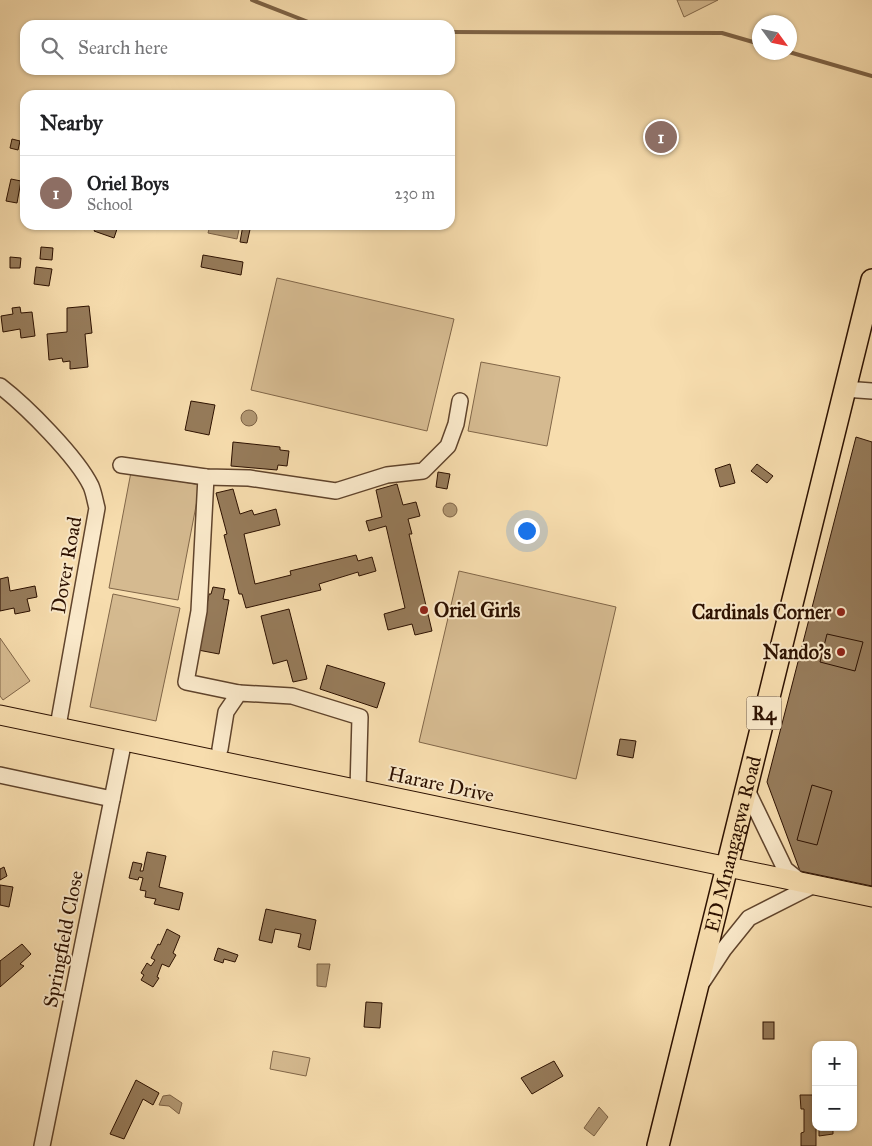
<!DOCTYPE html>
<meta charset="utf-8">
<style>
body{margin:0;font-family:"IM FELL Great Primer",serif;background:#f2f2f2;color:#202124}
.controls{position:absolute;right:15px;bottom:15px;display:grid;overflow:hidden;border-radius:10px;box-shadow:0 1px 4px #0004}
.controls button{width:45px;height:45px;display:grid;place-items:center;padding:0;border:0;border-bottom:1px solid #e0e0e0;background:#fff;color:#202124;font:25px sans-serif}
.compass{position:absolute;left:752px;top:15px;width:45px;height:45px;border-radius:50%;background:#fff;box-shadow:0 1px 4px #0004;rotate:123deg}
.you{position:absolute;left:526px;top:530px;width:18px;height:18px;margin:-12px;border:4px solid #fff;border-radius:50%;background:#1a73e8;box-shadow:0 0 0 8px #1a73e833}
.badge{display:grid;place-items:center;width:32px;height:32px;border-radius:50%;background:#0f766e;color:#fff;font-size:16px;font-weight:700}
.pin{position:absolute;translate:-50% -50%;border:2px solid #fff;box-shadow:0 1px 5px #0006}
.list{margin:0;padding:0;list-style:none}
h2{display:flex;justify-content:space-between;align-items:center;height:65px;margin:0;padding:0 20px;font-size:21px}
h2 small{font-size:16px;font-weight:400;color:#757577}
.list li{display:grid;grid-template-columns:32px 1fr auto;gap:15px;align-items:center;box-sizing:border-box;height:75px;padding:0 20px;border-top:1px solid #e0e0e0}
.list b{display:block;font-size:19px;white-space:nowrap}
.list p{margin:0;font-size:16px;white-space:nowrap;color:#757577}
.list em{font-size:16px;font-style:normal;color:#757577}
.icon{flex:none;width:28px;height:28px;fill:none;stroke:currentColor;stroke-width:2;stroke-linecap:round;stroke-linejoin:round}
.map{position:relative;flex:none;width:872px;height:1146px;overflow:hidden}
.search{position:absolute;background:#fff;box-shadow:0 1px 4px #0004;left:20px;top:20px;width:435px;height:55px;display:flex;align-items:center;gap:12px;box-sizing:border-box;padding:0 18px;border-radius:15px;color:#757577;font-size:19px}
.panel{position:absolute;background:#fff;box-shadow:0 1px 4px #0004;left:20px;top:90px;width:435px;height:140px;border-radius:15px}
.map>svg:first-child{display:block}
.green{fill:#d5ba90;stroke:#816648}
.water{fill:#b29873;stroke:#7d6245}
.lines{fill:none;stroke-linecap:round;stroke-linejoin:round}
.stream{stroke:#7d6245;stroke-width:4}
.building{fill:#967b5a;stroke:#2d1100}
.minor-casing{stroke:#60442c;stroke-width:18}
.major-casing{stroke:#2d1100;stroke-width:21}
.highway-casing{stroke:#2d1100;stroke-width:24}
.minor{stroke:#fae9ca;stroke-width:15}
.major{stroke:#f7ddae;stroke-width:19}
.highway{stroke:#f7ddae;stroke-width:21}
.poi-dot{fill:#8f2418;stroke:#fae9ca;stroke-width:2}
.labels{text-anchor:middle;stroke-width:4;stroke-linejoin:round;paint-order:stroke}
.shield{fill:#fae9ca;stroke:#6a523d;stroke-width:1}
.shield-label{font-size:19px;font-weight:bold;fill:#2d1100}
.street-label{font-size:20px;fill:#2d1100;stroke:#fae9ca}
.poi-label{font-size:20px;font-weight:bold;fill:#2d1100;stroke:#fae9ca;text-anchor:end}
</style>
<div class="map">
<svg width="872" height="1146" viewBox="0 0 872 1146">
<rect width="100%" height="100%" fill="#f7ddae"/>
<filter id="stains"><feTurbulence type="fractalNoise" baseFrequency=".004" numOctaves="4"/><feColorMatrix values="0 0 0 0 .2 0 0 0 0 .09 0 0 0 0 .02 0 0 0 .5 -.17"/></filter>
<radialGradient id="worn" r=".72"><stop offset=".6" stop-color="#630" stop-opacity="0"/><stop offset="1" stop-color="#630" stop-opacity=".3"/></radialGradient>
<g class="green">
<polygon points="677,0 718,0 684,17"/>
<polygon points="277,278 454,319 427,431 251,390"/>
<polygon points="481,362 560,377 547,446 468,431"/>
<polygon points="131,472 200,485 178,600 109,588"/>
<polygon points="459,571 616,607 576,779 419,742"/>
<polygon points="113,594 180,608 156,721 90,707"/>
<polygon points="0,638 30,681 3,700 0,696"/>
<polygon points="273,1051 310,1058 306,1076 270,1069"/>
</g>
<g class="water">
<polygon points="210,225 240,225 237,239 208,233"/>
<circle cx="249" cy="418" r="8"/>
<circle cx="450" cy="510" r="7"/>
<polygon points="317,964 330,964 326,987 317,986"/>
<polygon points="170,1095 182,1103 179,1114 169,1106 159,1105 163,1096"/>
<polygon points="599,1107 608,1117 594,1136 584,1128"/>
</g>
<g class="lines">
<g class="stream">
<polyline points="252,0 316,25"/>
<polyline points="450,32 722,33 760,44"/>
<polyline points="789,52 872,76"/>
</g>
</g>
<g class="building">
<polygon points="12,139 20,141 18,150 10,148"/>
<polygon points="11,179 21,181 17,203 6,201"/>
<polygon points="97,225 115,225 118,226 114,238 94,231"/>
<polygon points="243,225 251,225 247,243 240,242"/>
<polygon points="41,247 53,248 52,260 40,259"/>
<polygon points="203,255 243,262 241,275 201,267"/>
<polygon points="10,257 21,258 20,268 10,268"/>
<polygon points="36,267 52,269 49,286 34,284"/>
<polygon points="89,306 92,333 85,334 88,367 70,369 70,361 63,362 62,358 49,360 47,334 67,332 67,308"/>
<polygon points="20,307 21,313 32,312 35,336 21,338 20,329 3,332 1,316 13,314 12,308"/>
<polygon points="191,401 215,405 209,435 185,430"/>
<polygon points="856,437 872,442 872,886 800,871 767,782"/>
<polygon points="233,442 280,447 280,450 289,451 287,466 278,465 277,470 231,466"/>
<polygon points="730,464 735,483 720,487 715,469"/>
<polygon points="757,464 773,476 767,483 751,471"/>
<polygon points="438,472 450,474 447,489 436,487"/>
<polygon points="397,484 403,505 416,502 420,516 408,519 412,534 409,534 432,631 415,635 412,624 388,630 384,614 405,608 386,526 369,531 366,521 382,517 376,490"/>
<polygon points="233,489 240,514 252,510 254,515 276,509 280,525 244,534 255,584 291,575 290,571 356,555 358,561 372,557 376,571 359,576 358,572 319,584 321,590 246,608 242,594 239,594 224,535 227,534 216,493"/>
<polygon points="8,577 10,591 35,586 37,597 27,599 30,611 15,614 14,608 0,611 0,579"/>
<polygon points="213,587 225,589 223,599 229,600 219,654 198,650 209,594 211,594"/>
<polygon points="289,609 307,679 293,682 287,660 273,664 261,616"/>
<polygon points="827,634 863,642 855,671 820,662"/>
<polygon points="327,665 385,683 377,708 320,689"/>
<polygon points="620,739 636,741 633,758 617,755"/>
<polygon points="812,785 832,791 817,845 797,840"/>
<polygon points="147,852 166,856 159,887 183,893 179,910 154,904 156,899 145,897 146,891 140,890 143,878 139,877 138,880 129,878 133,862 142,864 140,871 143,871"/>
<polygon points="4,867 7,876 0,880 0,869"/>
<polygon points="0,885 13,887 9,907 0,905"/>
<polygon points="266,909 316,920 310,950 298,947 301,934 275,929 272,943 259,940"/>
<polygon points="167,929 180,936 173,953 176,955 169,967 162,964 157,977 159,978 153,987 141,980 144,975 141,973 147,963 151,966 155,960 151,958 158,944 160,945"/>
<polygon points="22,944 31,954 20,964 24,966 0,987 0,961"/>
<polygon points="218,948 238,955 235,962 224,959 223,963 214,960"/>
<polygon points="366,1002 382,1003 380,1028 364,1027"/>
<rect x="763" y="1022" width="11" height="17"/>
<polygon points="554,1061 563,1076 532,1094 521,1078"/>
<polygon points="136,1080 159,1093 153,1105 143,1099 124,1139 110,1134"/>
<polygon points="800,1095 816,1095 816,1146 801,1146 801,1133 804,1132 804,1109 801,1109"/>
<polygon points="819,1127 833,1127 833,1134 819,1136"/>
</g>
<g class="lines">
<g class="minor-casing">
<g id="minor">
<path d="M 0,386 C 26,406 77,457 91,486 C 94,493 95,501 97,508 L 58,726"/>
<polyline points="844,389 872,391"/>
<polyline points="121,465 206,477 249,478 336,491 387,475 423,471 448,446 456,424 460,401"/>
<polyline points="206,477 199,611 186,682 239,693"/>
<polyline points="220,749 226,712 239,693 292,696 360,717 358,790"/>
<polyline points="0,775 112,799"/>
<polyline points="745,786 785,869 800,881"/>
<polyline points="703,981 724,949 749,918 814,885"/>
<polyline points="42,1146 124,740"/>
</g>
</g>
<g class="major-casing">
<polyline id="major" points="0,715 872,897"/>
</g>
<g class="highway-casing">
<g id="highway">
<path id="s1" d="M 658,1146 L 872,280"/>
</g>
</g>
<use href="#minor" class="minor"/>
<use href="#major" class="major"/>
<use href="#highway" class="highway"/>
</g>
<g class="poi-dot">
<circle cx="424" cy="610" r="5"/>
<circle cx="841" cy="612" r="5"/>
<circle cx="841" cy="652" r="5"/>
</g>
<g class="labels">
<rect class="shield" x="746.5" y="696.5" width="35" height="33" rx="4"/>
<g class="shield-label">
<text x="764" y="720">R4</text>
</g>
<g class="street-label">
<text transform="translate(66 565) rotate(-80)" y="7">Dover Road</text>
<text transform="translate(441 784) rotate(12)" y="7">Harare Drive</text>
<text dy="7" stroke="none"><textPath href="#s1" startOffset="311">ED Mnangagwa Road</textPath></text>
<text transform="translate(63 939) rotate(-79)" y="7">Springfield Close</text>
</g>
<g class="poi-label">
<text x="434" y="617" text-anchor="start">Oriel Girls</text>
<text x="831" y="619">Cardinals Corner</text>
<text x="831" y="659">Nando's</text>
</g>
</g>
<rect width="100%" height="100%" filter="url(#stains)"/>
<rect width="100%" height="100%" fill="url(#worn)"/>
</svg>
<div class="controls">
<button>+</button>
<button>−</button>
</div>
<svg class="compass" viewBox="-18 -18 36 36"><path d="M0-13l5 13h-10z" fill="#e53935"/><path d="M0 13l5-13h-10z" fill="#757577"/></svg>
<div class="you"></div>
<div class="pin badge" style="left:661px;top:137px;background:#8d6e63">1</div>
<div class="search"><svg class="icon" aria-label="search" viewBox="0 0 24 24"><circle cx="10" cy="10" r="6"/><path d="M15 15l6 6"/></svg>Search here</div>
<section class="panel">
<h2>Nearby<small></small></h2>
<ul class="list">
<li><span class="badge" style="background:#8d6e63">1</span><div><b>Oriel Boys</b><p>School</p></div><em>230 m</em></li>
</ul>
</section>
</div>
